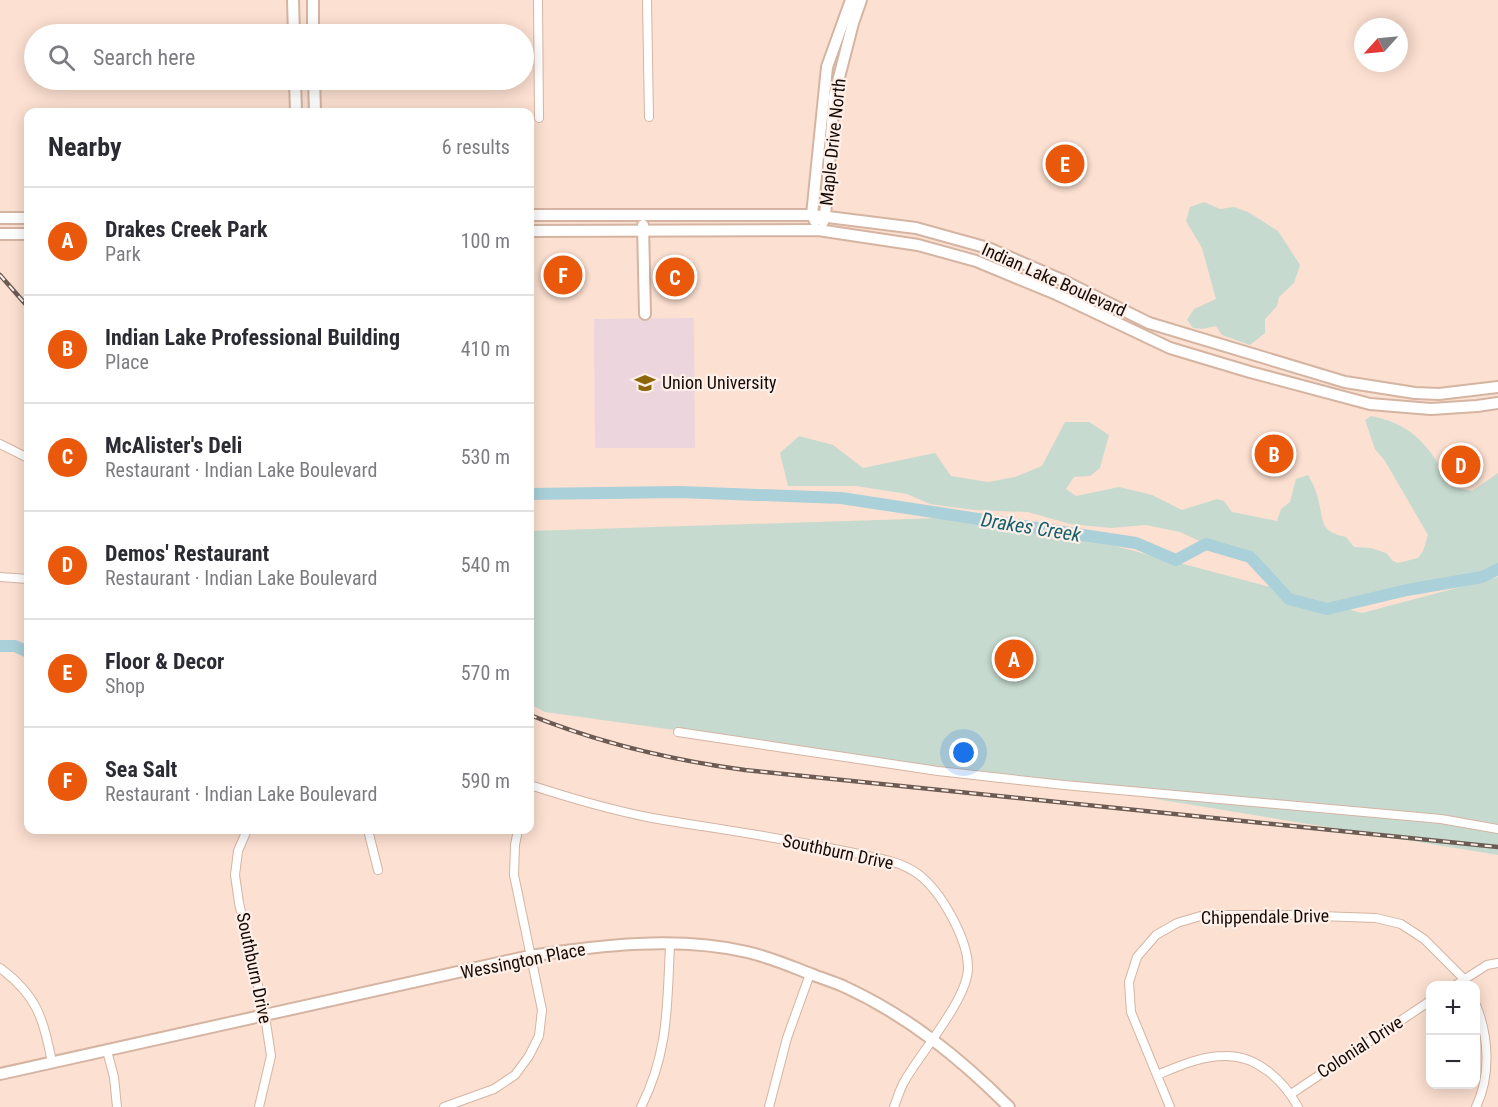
<!DOCTYPE html>
<meta charset="utf-8">
<style>
body{margin:0;font-family:"Roboto Condensed",sans-serif;background:#f7f7f7;color:#2b2b33}
.controls{position:absolute;right:18px;bottom:18px;display:grid;overflow:hidden;border-radius:12px;box-shadow:0 3px 15px #0003}
.controls button{width:54px;height:54px;display:grid;place-items:center;padding:0;border:0;border-bottom:2px solid #e1e1e2;background:#fff;color:#2b2b33;font:30px sans-serif}
.compass{position:absolute;left:1354px;top:18px;width:54px;height:54px;border-radius:50%;background:#fff;box-shadow:0 3px 15px #0003;rotate:243deg}
.you{position:absolute;left:964px;top:753px;width:21px;height:21px;margin:-15px;border:4px solid #fff;border-radius:50%;background:#1a73e8;box-shadow:0 0 0 9px #1a73e833}
.badge{display:grid;place-items:center;width:39px;height:39px;border-radius:50%;background:#ea580c;color:#fff;font-size:20px;font-weight:700}
.pin{position:absolute;translate:-50% -50%;border:3px solid #fff;box-shadow:0 2px 6px #0006}
.list{margin:0;padding:0;list-style:none}
h2{display:flex;justify-content:space-between;align-items:center;height:78px;margin:0;padding:0 24px;font-size:26px}
h2 small{font-size:20px;font-weight:400;color:#7c7c81}
.list li{display:grid;grid-template-columns:39px 1fr auto;gap:18px;align-items:center;box-sizing:border-box;height:108px;padding:0 24px;border-top:2px solid #e1e1e2}
.list b{display:block;font-size:22px;white-space:nowrap}
.list p{margin:0;font-size:20px;white-space:nowrap;color:#7c7c81}
.list em{font-size:20px;font-style:normal;color:#7c7c81}
.icon{flex:none;width:33px;height:33px;fill:none;stroke:currentColor;stroke-width:2;stroke-linecap:round;stroke-linejoin:round}
.map{position:relative;flex:none;width:1498px;height:1107px;overflow:hidden}
.search{position:absolute;background:#fff;box-shadow:0 3px 15px #0003;left:24px;top:24px;width:510px;height:66px;display:flex;align-items:center;gap:15px;box-sizing:border-box;padding:0 21px;border-radius:33px;color:#7c7c81;font-size:22px}
.panel{position:absolute;background:#fff;box-shadow:0 3px 15px #0003;left:24px;top:108px;width:510px;height:726px;border-radius:12px}
.map>svg:first-child{display:block}
.education{fill:#edd5de}
.green{fill:#c6dacf}
.lines{fill:none;stroke-linecap:round;stroke-linejoin:round}
.river{stroke:#aad0d9;stroke-width:12}
.street-casing{stroke:#d5b4a2;stroke-width:10}
.secondary-casing{stroke:#d5b4a2;stroke-width:14}
.street{stroke:#fff;stroke-width:8}
.secondary{stroke:#fff;stroke-width:10}
.rail-casing{stroke:#6c5b52;stroke-width:4.5}
.rail{stroke:#fef0e9;stroke-width:2;stroke-dasharray:7;stroke-linecap:butt}
.labels{text-anchor:middle;stroke-width:4.5;stroke-linejoin:round;paint-order:stroke}
.street-label{font-size:18px;fill:#150a05;stroke:#fef0e9}
.poi-label{font-size:18px;fill:#150a05;stroke:#fef0e9;text-anchor:start}
.water-label{font-size:20px;font-style:italic;fill:#16616e;stroke:#fef0e9}
</style>
<div class="map">
<svg width="1498" height="1107" viewBox="0 0 1498 1107">
<rect width="100%" height="100%" fill="#fce0d1"/>
<polygon class="education" points="694,318 695,448 595,448 594,319"/>
<g class="green">
<polygon points="1204,202 1220,209 1234,207 1248,212 1278,231 1300,265 1294,283 1279,297 1277,306 1265,319 1265,333 1250,345 1222,335 1216,326 1202,329 1193,328 1187,320 1194,309 1216,299 1202,248 1186,221 1190,207"/>
<path d="M 1371,416 C 1403,422 1422,437 1439,465 L 1437,467 L 1449,486 L 1472,491 L 1498,473 L 1498,564 L 1482,577 L 1407,590 L 1340,607 L 1362,613 L 1498,577 L 1498,855 L 1077,786 L 545,712 L 530,704 L 530,531 L 1002,516 L 1281,590 L 1250,557 L 1206,544 L 1180,532 L 1146,525 L 1111,528 L 1070,524 L 1028,512 L 974,510 L 930,504 L 907,494 L 856,486 L 788,486 L 780,453 L 799,436 L 833,445 L 863,468 L 935,453 L 951,476 L 988,482 L 1015,477 L 1042,466 L 1065,422 L 1089,422 L 1109,435 L 1100,468 L 1090,476 L 1074,477 L 1066,489 L 1076,496 L 1119,487 L 1152,495 L 1182,510 L 1217,499 L 1224,501 L 1232,512 L 1277,521 L 1281,509 L 1290,502 L 1296,479 L 1308,475 C 1313,484 1317,492 1319,503 C 1324,525 1321,531 1346,537 L 1354,547 L 1371,548 L 1386,553 L 1393,561 L 1398,563 L 1418,558 L 1423,551 L 1428,535 L 1385,461 L 1375,449 L 1365,420 Z"/>
</g>
<g class="lines">
<g class="river">
<polyline points="530,494 680,492 841,498 1136,543 1176,560 1206,544 1250,557 1289,599 1327,609 1407,590 1482,577 1498,569"/>
<polyline points="0,646 15,646 28,652"/>
</g>
<g class="street-casing">
<g id="street">
<polyline points="538,0 539,118"/>
<polyline points="647,0 649,117"/>
<polyline points="0,444 28,458"/>
<polyline points="0,577 28,579"/>
<polyline points="678,732 938,771 1064,785 1441,819 1498,829"/>
<path d="M 530,785 C 570,798 611,810 652,818 C 718,829 784,838 849,852 C 872,857 899,860 918,874 C 941,891 968,939 968,968 C 968,999 920,1053 904,1082 C 900,1089 897,1099 894,1107"/>
<polyline points="247,830 238,851 235,875 239,903 265,1016 271,1056 259,1107"/>
<polyline points="368,830 378,870"/>
<path d="M 0,968 C 38,996 43,1019 52,1062"/>
<polyline points="1454,986 1487,965 1498,963"/>
<path d="M 1476,1005 C 1489,1037 1491,1076 1476,1107"/>
<polyline points="107,1051 114,1077 117,1107"/>
<path d="M 1157,1075 C 1179,1066 1201,1056 1225,1056 C 1257,1055 1284,1081 1298,1107"/>
<polyline points="1291,1094 1430,1001"/>
<polyline points="444,1107 494,1089 515,1075 529,1056 539,1036 542,1010 514,875 515,845 518,830"/>
<path d="M 641,1107 C 669,1052 667,1004 670,945"/>
<polyline points="769,1107 787,1038 810,974"/>
<polyline points="1170,1107 1131,1012 1129,982 1137,957 1156,935 1177,923 1204,915 1291,915 1376,918 1401,924 1424,939 1464,979 1467,986"/>
</g>
</g>
<g class="secondary-casing">
<g id="secondary">
<polyline points="293,0 294,34"/>
<polyline points="313,0 313,34"/>
<polyline points="295,80 296,112"/>
<polyline points="314,80 315,112"/>
<polyline points="530,215 812,215 916,228 988,248 1062,280 1149,323 1345,382 1415,393 1439,394 1498,387"/>
<polyline points="0,218 28,218"/>
<polyline points="815,221 812,215 827,67 851,0"/>
<polyline points="823,222 825,217 834,97 853,23 861,0"/>
<polyline points="643,225 645,314"/>
<polyline points="530,231 818,230 918,245 976,261 1056,294 1170,348 1250,372 1370,404 1431,409 1477,406 1498,403"/>
<polyline points="0,234 28,234"/>
<path d="M 0,1074 L 530,956 C 600,945 678,936 747,952 C 769,957 790,966 811,974 C 823,979 835,982 845,987 C 908,1016 960,1058 1009,1107"/>
</g>
</g>
<use href="#street" class="street"/>
<use href="#secondary" class="secondary"/>
<g class="rail-casing">
<g id="rail">
<polyline points="0,275 28,307"/>
<path d="M 530,715 C 599,743 671,760 745,770 L 1498,847"/>
</g>
</g>
<use href="#rail" class="rail"/>
</g>
<defs>
<g id="university-bare" transform="scale(1.62)"><path d="M0-5L7-2L0 1L-7-2ZM-4 1L0 2.5L4 1V4Q0 6-4 4Z" fill="#8c6709" stroke="#fef0e9" stroke-width="2.5" paint-order="stroke"/></g>
</defs>
<g fill-rule="evenodd">
<use href="#university-bare" x="645" y="383"/>
</g>
<g class="labels">
<g class="street-label">
<text transform="translate(833 142) rotate(-84)" y="6">Maple Drive North</text>
<text transform="translate(1054 280) rotate(24)" y="6">Indian Lake Boulevard</text>
<text transform="translate(838 852) rotate(12)" y="6">Southburn Drive</text>
<text transform="translate(1265 917) rotate(-1)" y="6">Chippendale Drive</text>
<text transform="translate(523 961) rotate(-11)" y="6">Wessington Place</text>
<text transform="translate(254 968) rotate(78)" y="6">Southburn Drive</text>
<text transform="translate(1360 1047) rotate(-33)" y="6">Colonial Drive</text>
</g>
<g class="poi-label">
<text x="662" y="389">Union University</text>
</g>
<g class="water-label">
<text transform="translate(1031 527) rotate(9)" y="7">Drakes Creek</text>
</g>
</g>
</svg>
<div class="controls">
<button>+</button>
<button>−</button>
</div>
<svg class="compass" viewBox="-18 -18 36 36"><path d="M0-13l5 13h-10z" fill="#e53935"/><path d="M0 13l5-13h-10z" fill="#7c7c81"/></svg>
<div class="you"></div>
<div class="pin badge" style="left:1014px;top:659px">A</div>
<div class="pin badge" style="left:1274px;top:454px">B</div>
<div class="pin badge" style="left:675px;top:277px">C</div>
<div class="pin badge" style="left:1461px;top:465px">D</div>
<div class="pin badge" style="left:1065px;top:164px">E</div>
<div class="pin badge" style="left:563px;top:275px">F</div>
<div class="search"><svg class="icon" aria-label="search" viewBox="0 0 24 24"><circle cx="10" cy="10" r="6"/><path d="M15 15l6 6"/></svg>Search here</div>
<section class="panel">
<h2>Nearby<small>6 results</small></h2>
<ul class="list">
<li><span class="badge">A</span><div><b>Drakes Creek Park</b><p>Park</p></div><em>100 m</em></li>
<li><span class="badge">B</span><div><b>Indian Lake Professional Building</b><p>Place</p></div><em>410 m</em></li>
<li><span class="badge">C</span><div><b>McAlister's Deli</b><p>Restaurant · Indian Lake Boulevard</p></div><em>530 m</em></li>
<li><span class="badge">D</span><div><b>Demos' Restaurant</b><p>Restaurant · Indian Lake Boulevard</p></div><em>540 m</em></li>
<li><span class="badge">E</span><div><b>Floor &amp; Decor</b><p>Shop</p></div><em>570 m</em></li>
<li><span class="badge">F</span><div><b>Sea Salt</b><p>Restaurant · Indian Lake Boulevard</p></div><em>590 m</em></li>
</ul>
</section>
</div>
